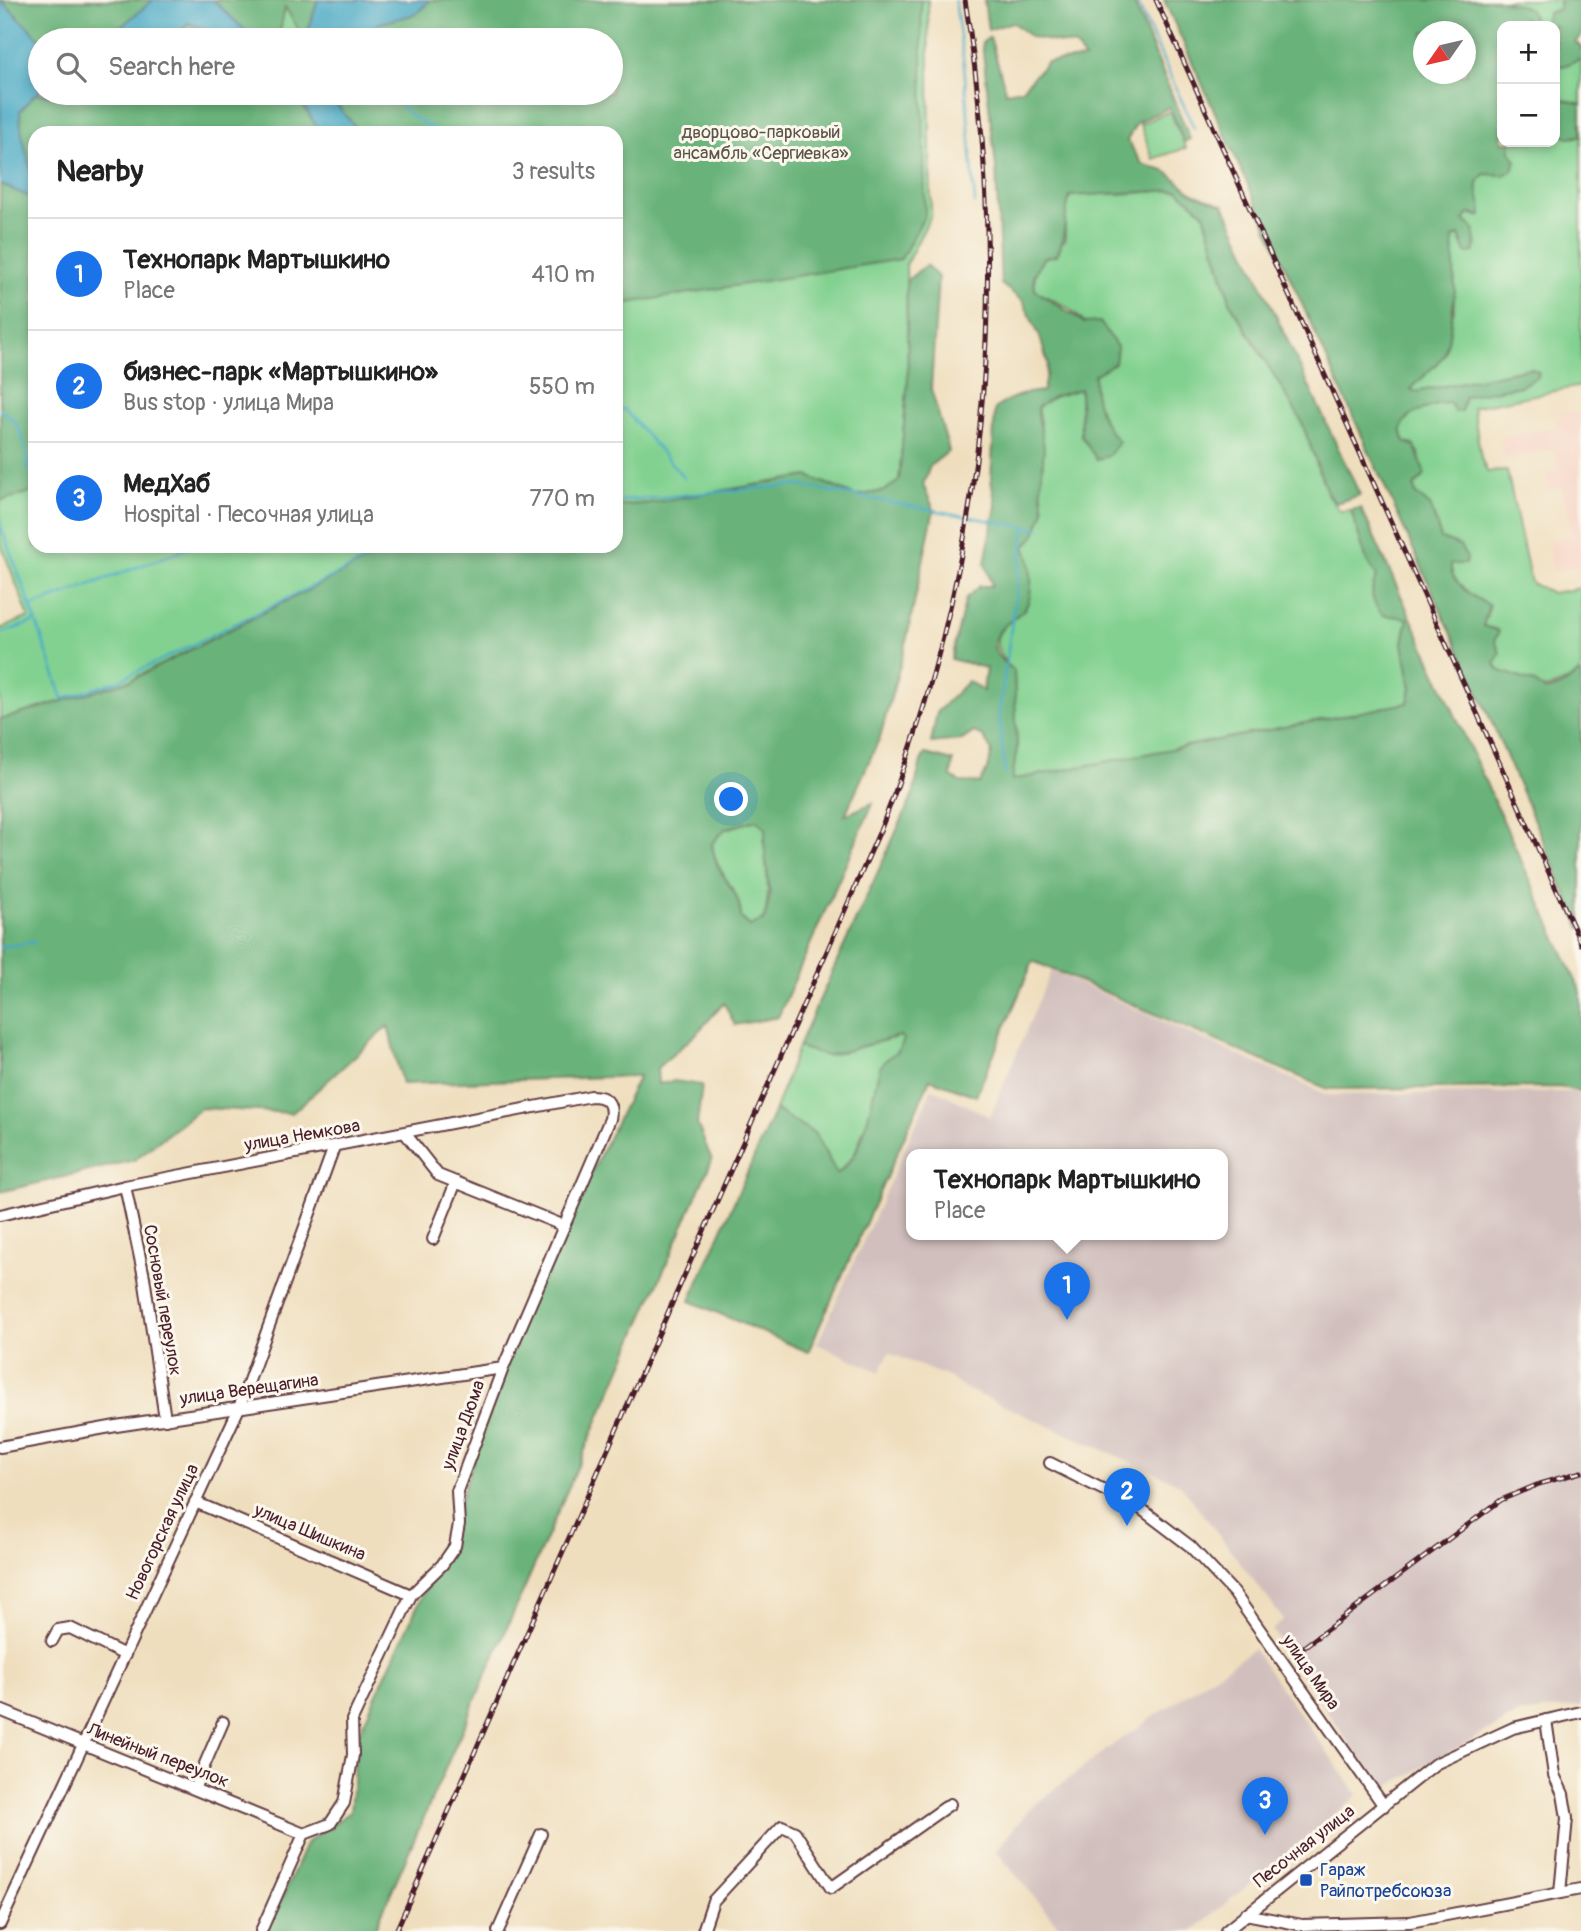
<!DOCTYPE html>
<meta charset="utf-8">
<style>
body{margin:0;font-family:Pangolin,sans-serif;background:#f6f6f6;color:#222}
.controls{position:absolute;right:21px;top:21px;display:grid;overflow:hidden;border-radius:14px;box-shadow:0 4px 10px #0003}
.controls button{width:63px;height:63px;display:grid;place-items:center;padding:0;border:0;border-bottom:2px solid #e0e0e0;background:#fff;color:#222;font:35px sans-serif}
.compass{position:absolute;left:1413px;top:21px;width:63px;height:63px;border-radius:50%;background:#fff;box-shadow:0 4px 10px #0003;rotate:236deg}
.you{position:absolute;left:732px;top:800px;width:24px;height:24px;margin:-18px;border:5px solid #fff;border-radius:50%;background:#1a73e8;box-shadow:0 0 0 10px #1a73e833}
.badge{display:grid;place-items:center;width:46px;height:46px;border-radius:50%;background:#1a73e8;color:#fff;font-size:23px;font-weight:700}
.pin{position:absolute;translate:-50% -58px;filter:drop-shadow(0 2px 4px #0008)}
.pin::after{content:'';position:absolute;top:37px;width:24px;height:21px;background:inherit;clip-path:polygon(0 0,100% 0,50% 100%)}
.popup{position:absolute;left:906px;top:1149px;width:322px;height:91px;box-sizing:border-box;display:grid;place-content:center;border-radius:14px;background:#fff;filter:drop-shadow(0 2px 5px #0005);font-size:23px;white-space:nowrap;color:#767676}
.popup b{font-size:26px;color:#222}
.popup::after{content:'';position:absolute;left:50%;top:100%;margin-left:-14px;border:14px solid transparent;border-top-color:#fff}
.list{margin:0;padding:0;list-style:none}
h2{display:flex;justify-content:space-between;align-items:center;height:91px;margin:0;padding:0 28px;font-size:30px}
h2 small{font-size:23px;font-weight:400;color:#767676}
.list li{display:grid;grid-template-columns:46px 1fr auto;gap:21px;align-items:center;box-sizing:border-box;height:112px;padding:0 28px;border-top:2px solid #e0e0e0}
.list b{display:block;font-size:26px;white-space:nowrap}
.list p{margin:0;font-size:23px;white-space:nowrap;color:#767676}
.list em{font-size:23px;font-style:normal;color:#767676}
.icon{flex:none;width:38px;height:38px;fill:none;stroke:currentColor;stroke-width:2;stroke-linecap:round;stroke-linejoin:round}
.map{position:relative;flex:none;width:1581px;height:1931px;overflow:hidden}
.search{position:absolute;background:#fff;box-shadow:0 4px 10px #0003;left:28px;top:28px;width:595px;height:77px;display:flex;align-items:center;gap:18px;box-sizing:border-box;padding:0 24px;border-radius:38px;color:#767676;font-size:26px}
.panel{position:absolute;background:#fff;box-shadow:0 4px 10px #0003;left:28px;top:126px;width:595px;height:427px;border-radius:21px}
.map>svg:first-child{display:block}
.built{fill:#f5d2c2}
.industrial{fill:#d1bfbd;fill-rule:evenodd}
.green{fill:#82d190;stroke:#66785e;stroke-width:2;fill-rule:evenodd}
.forest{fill:#69b37a;stroke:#5a6952;stroke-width:2;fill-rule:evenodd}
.water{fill:#46a9c5;stroke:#486478;stroke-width:2}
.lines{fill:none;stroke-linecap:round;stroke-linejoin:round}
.stream{stroke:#46a9c5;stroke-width:2.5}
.minor-casing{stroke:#633c41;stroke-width:14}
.minor{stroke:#fff;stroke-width:10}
.rail-casing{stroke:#4a1f2b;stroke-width:5}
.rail{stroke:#fbf7ec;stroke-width:2.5;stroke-dasharray:8;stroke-linecap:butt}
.transit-dot{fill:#1a4fb4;stroke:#fbf7ec;stroke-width:2.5}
.labels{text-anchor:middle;stroke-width:6;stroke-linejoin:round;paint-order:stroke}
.park-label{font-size:18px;fill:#5b5449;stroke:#fbf7ec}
.street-label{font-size:18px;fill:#4a1f2b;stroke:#fbf7ec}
.transit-label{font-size:18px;fill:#164399;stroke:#fbf7ec;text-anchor:start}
</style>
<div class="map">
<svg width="1581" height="1931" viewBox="0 0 1581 1931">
<rect width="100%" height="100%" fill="#fbf7ec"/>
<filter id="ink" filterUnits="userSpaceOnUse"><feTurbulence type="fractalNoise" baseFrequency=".0143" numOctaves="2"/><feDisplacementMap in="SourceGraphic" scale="14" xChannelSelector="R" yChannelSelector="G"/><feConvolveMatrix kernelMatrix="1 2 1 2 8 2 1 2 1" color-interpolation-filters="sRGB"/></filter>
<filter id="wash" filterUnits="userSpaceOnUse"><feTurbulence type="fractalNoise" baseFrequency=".00686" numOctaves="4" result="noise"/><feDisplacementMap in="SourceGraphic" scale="28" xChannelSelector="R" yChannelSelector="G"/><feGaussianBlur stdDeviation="1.57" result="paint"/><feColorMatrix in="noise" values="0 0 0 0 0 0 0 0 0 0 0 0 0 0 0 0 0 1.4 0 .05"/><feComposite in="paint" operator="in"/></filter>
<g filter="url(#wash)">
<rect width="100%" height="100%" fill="#efdebd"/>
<polygon class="built" points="1565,410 1581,415 1581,571 1580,566 1553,572 1547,541 1572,535 1562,488 1549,490 1546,473 1558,470 1554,449 1504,459 1499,438 1557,427 1556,421"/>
<g class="industrial">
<path d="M 1051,971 L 1328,1095 L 1572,1092 L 1581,1095 L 1581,1706 L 1519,1714 L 1381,1790 L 1272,1630 L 1284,1620 L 1180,1484 L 964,1388 L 950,1378 L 889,1353 L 880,1372 L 817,1344 L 932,1088 L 990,1117 ZM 911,1154 L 1223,1154 L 1223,1234 L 911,1234 Z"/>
<polygon points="1253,1649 1358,1795 1192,1931 1063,1931 996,1851 1030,1808 1117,1742"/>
</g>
<g class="green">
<path d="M 0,0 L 928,0 L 931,215 L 906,264 L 908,378 L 899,481 L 884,491 L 856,496 L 808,476 L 650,503 L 616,506 L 616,133 L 35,133 L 35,546 L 395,546 L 131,680 L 0,720 L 0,629 L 29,617 L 0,542 ZM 40,40 L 611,40 L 611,93 L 40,93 Z"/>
<polygon points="1503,0 1559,0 1559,10 1543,22 1543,26 1522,26 1522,19 1533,17 1531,12"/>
<polygon points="1581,59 1581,104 1555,97 1555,64 1563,66"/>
<polygon points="1170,111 1186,148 1153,159 1140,124"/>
<path d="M 1556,128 L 1573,138 L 1581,136 L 1581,386 L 1473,407 L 1481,458 L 1487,472 L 1507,471 L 1531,583 L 1552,593 L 1581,588 L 1581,672 C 1544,697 1537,691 1498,670 L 1495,663 L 1495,629 L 1483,626 L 1490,605 C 1475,601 1448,580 1451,564 L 1465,563 L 1460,546 L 1441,539 L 1431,507 L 1415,493 L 1414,486 L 1423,478 L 1419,453 L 1413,444 L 1405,442 C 1387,410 1443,402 1463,402 L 1465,396 L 1520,386 L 1530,368 L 1416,392 L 1411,389 L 1437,363 L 1454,310 L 1453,238 L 1459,235 L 1465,250 L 1477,246 L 1474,229 L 1464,220 L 1469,213 L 1480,217 C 1480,201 1472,185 1484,174 L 1504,175 L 1511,142 L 1555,142 Z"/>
<path d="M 1161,190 L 1178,190 L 1204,213 L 1231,304 L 1301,420 L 1328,495 L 1340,511 L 1351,510 L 1367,561 L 1377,576 L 1383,615 L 1408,617 L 1403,643 L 1411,688 L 1408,703 L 1012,780 L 1017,748 L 1014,672 C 984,642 996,630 1026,608 L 1025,547 C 1046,522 1041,514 1041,485 C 1041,453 1045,442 1037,408 L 1053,397 L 1080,389 L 1081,436 L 1105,426 L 1094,396 L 1094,375 L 1114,363 C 1100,344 1086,319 1065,306 C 1055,300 1045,297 1035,290 C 1031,266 1048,254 1065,240 L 1065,211 L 1069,196 C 1100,192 1131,196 1161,190 Z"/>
<path d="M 756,820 L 766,828 C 761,861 774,882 764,920 L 750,926 L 741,918 C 740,885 716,879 712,843 L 725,829 Z"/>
<polygon points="901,1036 904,1040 901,1048 881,1065 873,1105 854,1155 837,1175 815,1134 775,1110 798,1047 827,1056"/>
</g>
<g class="forest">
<polygon points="1,0 153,0 122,26 58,40 41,40"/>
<polygon points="213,0 318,0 305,40 285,7 280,31 291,40 255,40"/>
<polygon points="430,0 921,0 925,215 901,259 616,305 616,133 360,133 327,93 611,93 611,40 357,40 380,23 416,14"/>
<path d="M 984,0 L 1122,0 L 1135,5 L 1190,139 L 1184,142 L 1170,107 L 1137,122 L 1127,140 L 1142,164 L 1167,172 L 1193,193 L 1224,205 L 1360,495 L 1336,503 L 1328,495 L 1301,420 L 1231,304 L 1204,213 L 1178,190 L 1070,196 C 1063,217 1067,236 1057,255 L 1043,258 L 1033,276 L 1035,290 C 1051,302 1068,310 1084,323 L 1100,322 L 1117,347 L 1115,363 L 1094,375 C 1094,402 1101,422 1119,442 L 1110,454 L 1097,460 L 1081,436 L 1080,389 L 1053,397 L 1037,408 L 1044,447 L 1041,487 L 1044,510 L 1034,536 L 1025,547 C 1032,559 1034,594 1026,607 C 1019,618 982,632 998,656 C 1001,661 1010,666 1014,671 L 1017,748 L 1012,780 L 1408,703 L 1411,688 L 1403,643 L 1408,618 L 1383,615 C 1371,602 1369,592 1377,576 L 1367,561 L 1351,510 L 1361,508 L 1581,992 L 1581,1091 L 1559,1087 L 1328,1089 L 1033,961 L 976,1096 L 930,1079 L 808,1352 L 690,1301 L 775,1110 L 815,1134 L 837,1174 C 868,1152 869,1102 880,1068 C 884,1057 900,1054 904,1040 L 901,1036 L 895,1037 L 827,1056 L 798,1047 L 913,795 L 921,761 L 925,754 L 953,761 L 951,777 L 960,782 L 980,783 L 988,768 L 992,751 L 983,737 L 974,732 L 962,740 L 931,743 L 937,712 L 968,681 L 983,691 L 986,668 L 951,659 L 966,598 L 980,586 L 992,586 L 985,563 L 996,506 L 991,480 L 995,409 C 1010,397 1023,393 1043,391 L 1048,364 L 1040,337 L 1023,301 L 1001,284 L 996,167 L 982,43 L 990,37 L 1006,92 L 1022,89 L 1047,62 L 1085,59 L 1075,46 L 1031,37 L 1012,22 L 988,30 Z"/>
<path d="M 1164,0 L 1502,0 C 1520,9 1528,0 1533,19 L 1527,22 L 1523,18 L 1522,26 L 1502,26 L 1502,142 L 1511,142 L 1510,151 L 1516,161 L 1512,170 L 1504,175 L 1484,174 C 1470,187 1483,199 1482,216 L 1469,213 L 1464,220 L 1474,229 L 1475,252 L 1466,253 L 1459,235 L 1453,238 L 1455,291 L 1449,337 L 1444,356 L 1411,389 L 1416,392 L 1530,368 L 1539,372 L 1538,377 L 1520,386 L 1465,396 L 1461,411 L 1455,412 L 1449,402 C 1430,407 1390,414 1405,442 L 1415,446 L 1425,475 L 1414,486 L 1415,493 L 1431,507 L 1441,539 L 1460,546 L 1467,558 L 1465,564 L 1451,564 C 1448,582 1476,599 1489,605 L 1483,626 L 1499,631 L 1495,640 L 1500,653 L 1495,663 L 1498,670 L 1535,683 L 1546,691 L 1560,687 L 1581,672 L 1581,929 L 1489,716 ZM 1424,32 L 1466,32 L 1466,74 L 1424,74 Z"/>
<polygon points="1559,0 1581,0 1581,36 1575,42 1581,47 1581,59 1563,66 1555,64 1555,26 1543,26 1548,13 1559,9"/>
<polygon points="187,23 202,28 217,40 174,40"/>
<path d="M 36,93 L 66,96 L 85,93 L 295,93 L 321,133 L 35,133 L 35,174 C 24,156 19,131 20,111 Z"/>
<polygon points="1555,97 1581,104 1581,136 1568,137 1555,128"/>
<polygon points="0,184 35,199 35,491 0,501"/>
<path d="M 926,265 L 938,277 L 931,389 L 949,451 L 930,466 L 923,485 L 934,509 L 905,647 L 880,737 L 845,815 L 873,803 L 778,1017 L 735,1025 L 724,1003 L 695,1035 L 657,1068 L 658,1084 L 674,1081 L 702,1085 L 697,1124 L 712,1160 L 374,1931 L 267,1931 L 307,1842 L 350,1812 L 357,1737 L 445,1546 L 519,1320 L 639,1076 L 402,1084 L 388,1026 L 292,1113 L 201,1108 L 134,1160 L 0,1192 L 0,720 L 131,680 L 395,546 L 616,546 L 616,506 L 650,503 L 808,476 L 856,496 L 884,491 L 899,481 L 908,378 L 906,281 ZM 756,820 L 766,828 L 764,843 L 770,895 L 764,920 L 750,926 L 741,918 C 740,885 715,879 712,843 L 725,829 Z"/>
</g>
<g class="water">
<path d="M 1,0 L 41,40 L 40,93 L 85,93 L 54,96 L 36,93 L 20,111 C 19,142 35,167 35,199 L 0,184 Z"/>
<polygon points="153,0 213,0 255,40 217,40 202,28 188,23 174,40 58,40 122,26"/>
<polygon points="318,0 430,0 416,14 380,23 357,40 305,40"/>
<polygon points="295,93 327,93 360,133 321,133"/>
</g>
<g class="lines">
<g class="stream">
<polyline points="955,0 964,65 975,203"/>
<polyline points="1136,0 1194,128"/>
<polyline points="386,93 413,117 441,133"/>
<path d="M 0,410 C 23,421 26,448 28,471"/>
<polyline points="616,412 624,409 684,478"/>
<polyline points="616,501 796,485 1025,527 999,715 1005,774"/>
<polyline points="0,524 36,621 0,634"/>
<polyline points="1025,527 1039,529"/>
<polyline points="30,607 194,546"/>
<polyline points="36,621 63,699 120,680 395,546"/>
<polyline points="0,947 35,942"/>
</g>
</g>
</g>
<g filter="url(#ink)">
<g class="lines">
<g class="minor-casing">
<g id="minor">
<polyline points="405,1133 438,1175 562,1225"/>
<polyline points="125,1186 144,1277 165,1419"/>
<path d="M 0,1215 L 125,1186 L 591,1096 C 607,1096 613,1103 610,1119 L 503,1368 L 457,1491 L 459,1524 L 455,1546 L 442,1565 L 411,1595 L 352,1720 L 353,1755 L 344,1803 L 330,1824 L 304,1834 L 261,1931"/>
<polyline points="433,1239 456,1182"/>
<polyline points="0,1447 116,1426 503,1368"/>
<polyline points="1050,1463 1140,1508 1190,1546 1234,1593 1384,1806"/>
<polyline points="195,1502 411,1595"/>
<polyline points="52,1641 58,1630 70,1628 125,1655"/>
<polyline points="0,1710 304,1834"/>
<polyline points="1546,1720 1554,1775 1563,1794 1567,1818 1560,1893"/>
<polyline points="195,1787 223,1722"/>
<polyline points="1245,1914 1302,1925 1410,1922 1581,1889"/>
<polyline points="0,1924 239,1408 334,1147"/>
<polyline points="498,1931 541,1834"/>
<polyline points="703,1931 713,1901 782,1826 795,1832 831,1888 950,1804"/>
<polyline points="1226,1931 1435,1764 1513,1728 1581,1712"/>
</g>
</g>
<use href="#minor" class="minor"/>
<g class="rail-casing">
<g id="rail">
<polyline points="1156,0 1581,944"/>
<polyline points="1305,1646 1501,1500 1539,1484 1581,1472"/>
<path d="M 396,1931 L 882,826 C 988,559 1011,282 965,0"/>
</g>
</g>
<use href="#rail" class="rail"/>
</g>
</g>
<rect class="transit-dot" x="1299" y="1873" width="14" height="14" rx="3.5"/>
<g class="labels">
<g class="park-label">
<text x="761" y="138">дворцово-парковый<tspan x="761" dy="21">ансамбль «Сергиевка»</tspan></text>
</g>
<g class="street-label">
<text transform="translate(302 1135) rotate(-10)" y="6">улица Немкова</text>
<text transform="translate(163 1300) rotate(80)" y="6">Сосновый переулок</text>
<text transform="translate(249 1389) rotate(-8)" y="6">улица Верещагина</text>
<text transform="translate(463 1425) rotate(-70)" y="6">улица Дюма</text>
<text transform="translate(162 1532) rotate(-65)" y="6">Новогорская улица</text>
<text transform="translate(310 1532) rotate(23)" y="6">улица Шишкина</text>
<text transform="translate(1311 1672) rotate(55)" y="6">улица Мира</text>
<text transform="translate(158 1755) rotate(21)" y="6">Линейный переулок</text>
<text transform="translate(1304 1846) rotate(-38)" y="6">Песочная улица</text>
</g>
<g class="transit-label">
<text x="1320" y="1876">Гараж<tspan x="1320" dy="21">Райпотребсоюза</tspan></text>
</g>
</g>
</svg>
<div class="controls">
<button>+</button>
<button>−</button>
</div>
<svg class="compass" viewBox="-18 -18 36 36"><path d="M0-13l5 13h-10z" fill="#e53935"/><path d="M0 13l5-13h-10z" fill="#767676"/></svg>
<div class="you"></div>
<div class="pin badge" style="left:1067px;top:1320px">1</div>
<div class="popup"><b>Технопарк Мартышкино</b>Place</div>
<div class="pin badge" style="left:1127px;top:1526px">2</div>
<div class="pin badge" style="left:1265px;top:1835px">3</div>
<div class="search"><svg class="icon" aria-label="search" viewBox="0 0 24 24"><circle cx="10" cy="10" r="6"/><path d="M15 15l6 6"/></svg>Search here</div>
<section class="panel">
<h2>Nearby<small>3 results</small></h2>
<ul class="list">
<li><span class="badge">1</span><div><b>Технопарк Мартышкино</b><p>Place</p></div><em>410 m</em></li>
<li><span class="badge">2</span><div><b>бизнес-парк «Мартышкино»</b><p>Bus stop · улица Мира</p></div><em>550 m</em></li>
<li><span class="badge">3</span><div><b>МедХаб</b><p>Hospital · Песочная улица</p></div><em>770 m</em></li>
</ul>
</section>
</div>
